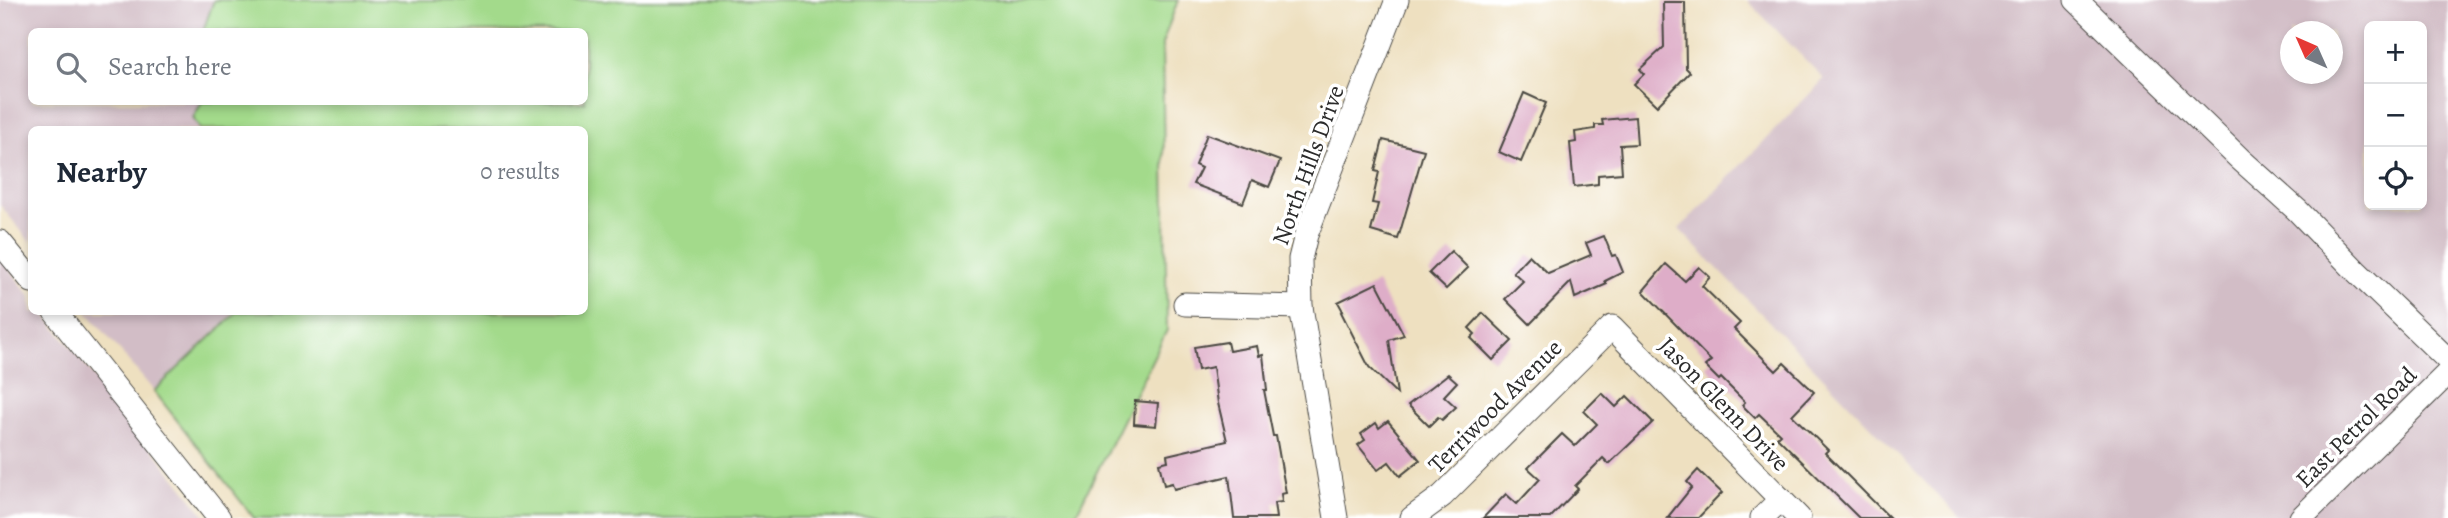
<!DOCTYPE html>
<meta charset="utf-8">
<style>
body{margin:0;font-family:Alegreya,serif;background:#f6f6f7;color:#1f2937}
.controls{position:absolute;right:21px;top:21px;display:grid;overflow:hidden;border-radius:10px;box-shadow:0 4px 10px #0003}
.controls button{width:63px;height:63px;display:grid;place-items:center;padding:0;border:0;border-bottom:2px solid #e0e1e3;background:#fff;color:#1f2937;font:35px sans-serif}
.compass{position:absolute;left:2280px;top:21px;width:63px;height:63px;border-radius:50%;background:#fff;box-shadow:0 4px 10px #0003;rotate:315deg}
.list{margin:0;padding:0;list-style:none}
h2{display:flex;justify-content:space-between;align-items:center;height:91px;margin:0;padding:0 28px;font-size:30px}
h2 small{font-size:23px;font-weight:400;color:#747a83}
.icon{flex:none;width:38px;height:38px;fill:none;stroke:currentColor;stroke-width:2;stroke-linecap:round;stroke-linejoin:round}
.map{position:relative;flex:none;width:2448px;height:518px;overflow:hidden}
.search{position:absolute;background:#fff;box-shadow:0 4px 10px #0003;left:28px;top:28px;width:560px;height:77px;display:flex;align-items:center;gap:18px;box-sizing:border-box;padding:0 24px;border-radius:10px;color:#747a83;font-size:26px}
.panel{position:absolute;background:#fff;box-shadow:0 4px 10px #0003;left:28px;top:126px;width:560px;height:189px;border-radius:10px}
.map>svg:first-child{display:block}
.industrial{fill:#d2bdc6;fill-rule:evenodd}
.green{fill:#a3da8b;stroke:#67825b;stroke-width:2}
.building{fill:#deadc8}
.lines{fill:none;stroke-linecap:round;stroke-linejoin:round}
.minor-casing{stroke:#484641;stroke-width:25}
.minor{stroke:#fff;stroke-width:23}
.labels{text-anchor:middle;stroke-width:7;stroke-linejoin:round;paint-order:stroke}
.street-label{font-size:24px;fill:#2b2b2b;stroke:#fff}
</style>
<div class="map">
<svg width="2448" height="518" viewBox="0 0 2448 518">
<rect width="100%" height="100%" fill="#fff"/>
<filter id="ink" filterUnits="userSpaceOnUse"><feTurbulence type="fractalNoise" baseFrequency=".0143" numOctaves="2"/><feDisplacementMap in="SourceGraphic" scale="14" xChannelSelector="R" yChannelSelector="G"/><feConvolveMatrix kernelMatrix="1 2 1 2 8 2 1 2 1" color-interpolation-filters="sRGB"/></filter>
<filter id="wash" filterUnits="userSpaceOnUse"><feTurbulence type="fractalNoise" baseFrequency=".00686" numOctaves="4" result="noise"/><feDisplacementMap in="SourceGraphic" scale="28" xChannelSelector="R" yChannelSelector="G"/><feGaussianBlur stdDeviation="1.57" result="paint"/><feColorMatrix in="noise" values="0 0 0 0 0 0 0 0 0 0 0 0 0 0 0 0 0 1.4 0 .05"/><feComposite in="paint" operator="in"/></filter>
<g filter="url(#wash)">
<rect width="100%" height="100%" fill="#eee0c0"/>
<g class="industrial">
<polygon points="0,0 339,0 363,31 32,32 32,102 417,102 420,130 32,130 31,243 0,205"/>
<path d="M 1747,0 L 2448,0 L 2448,518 L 1960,518 L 1679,229 L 1824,79 ZM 2369,26 L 2422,26 L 2422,205 L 2369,205 ZM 2290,32 L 2332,32 L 2332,74 L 2290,74 Z"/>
<polygon points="0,257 31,297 32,312 43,312 207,518 0,518"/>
<polygon points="87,312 235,312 154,391"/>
</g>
<polygon class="green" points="214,0 1178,0 1162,44 1167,330 1074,518 254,518 154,391 237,312 584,312 584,130 200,129 193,118 202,102 584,102 584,32 203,31"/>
<g id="blocks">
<g class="building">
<polygon points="1663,2 1685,2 1686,68 1690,72 1657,106 1634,84 1644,74 1640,69 1664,47"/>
<polygon points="1524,93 1546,103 1521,162 1499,152"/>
<polygon points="1635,117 1637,144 1620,145 1622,173 1598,175 1598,184 1574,187 1570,143 1576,142 1575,132 1595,129 1595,125 1603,125 1602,120"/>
<polygon points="1207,134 1280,161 1269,187 1252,180 1243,203 1193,184 1201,168 1195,165"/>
<polygon points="1383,140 1424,150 1398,239 1371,231 1378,204 1372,203 1379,172 1375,171"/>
<polygon points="1604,236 1612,256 1616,255 1623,272 1605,281 1607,284 1575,298 1571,282 1530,324 1505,299 1523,281 1513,272 1529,255 1548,273 1591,255 1586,243"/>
<polygon points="1451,251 1468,268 1446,289 1429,273"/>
<polygon points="1666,264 1685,281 1699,267 1710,277 1702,286 1740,323 1734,329 1776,371 1784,363 1814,392 1792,415 1828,450 1825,453 1890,518 1859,518 1777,437 1780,434 1759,414 1755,418 1742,405 1745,402 1721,378 1719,380 1705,366 1711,361 1643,291"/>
<polygon points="1377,283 1404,335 1389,340 1397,394 1369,367 1341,312 1343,311 1338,302"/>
<polygon points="1483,313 1512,341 1493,360 1471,338 1475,334 1469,328"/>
<polygon points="1227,342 1229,351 1257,346 1259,356 1263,355 1267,390 1264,390 1273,436 1276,436 1286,493 1281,494 1282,502 1274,503 1276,518 1234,518 1229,476 1174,489 1172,483 1164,485 1159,463 1168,461 1167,455 1227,441 1218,403 1213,367 1198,370 1194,347"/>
<polygon points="1448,374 1457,382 1444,396 1456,407 1442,420 1438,417 1429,426 1408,405"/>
<polygon points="1602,393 1616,407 1627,396 1653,422 1609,464 1603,458 1575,486 1578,489 1550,518 1483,518 1506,494 1517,504 1540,479 1528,468 1562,434 1575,446 1597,424 1584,411"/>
<polygon points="1135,401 1158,403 1156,426 1134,424"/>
<polygon points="1388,421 1420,460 1400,476 1389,462 1378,470 1358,445 1365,440 1361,434 1376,423 1379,428"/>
<polygon points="1698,470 1722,493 1698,518 1667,518 1692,487 1687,482"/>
</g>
</g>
</g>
<g filter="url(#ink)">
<use href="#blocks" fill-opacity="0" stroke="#484641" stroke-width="2"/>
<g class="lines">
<g class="minor-casing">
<g id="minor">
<polyline points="2076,0 2240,159 2297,210 2356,271 2448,360"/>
<polyline points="0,242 32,281"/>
<polyline points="1185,304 1301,307"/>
<polyline points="55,312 219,518"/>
<polyline points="1336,518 1301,307 1300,259 1306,235 1397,0"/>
<polyline points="1412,518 1442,496 1612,327 1799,518"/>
<polyline points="1762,518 1781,499"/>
<polyline points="2301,518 2448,373"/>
</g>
</g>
<use href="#minor" class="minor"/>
</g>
</g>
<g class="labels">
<g class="street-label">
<text transform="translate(1308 165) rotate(-70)" y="8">North Hills Drive</text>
<text transform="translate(1724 404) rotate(46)" y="8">Jason Glenn Drive</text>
<text transform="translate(1495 406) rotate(-45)" y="8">Terriwood Avenue</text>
<text transform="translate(2356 427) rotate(-45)" y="8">East Petrol Road</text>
</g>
</g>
</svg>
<div class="controls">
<button>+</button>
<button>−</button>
<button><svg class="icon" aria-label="locate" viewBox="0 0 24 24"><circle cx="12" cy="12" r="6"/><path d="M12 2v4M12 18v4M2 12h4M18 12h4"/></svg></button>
</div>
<svg class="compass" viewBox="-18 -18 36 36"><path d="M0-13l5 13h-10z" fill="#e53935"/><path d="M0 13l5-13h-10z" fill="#747a83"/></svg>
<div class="search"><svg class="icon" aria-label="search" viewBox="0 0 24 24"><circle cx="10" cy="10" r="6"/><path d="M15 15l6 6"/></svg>Search here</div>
<section class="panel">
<h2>Nearby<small>0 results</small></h2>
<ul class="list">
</ul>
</section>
</div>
